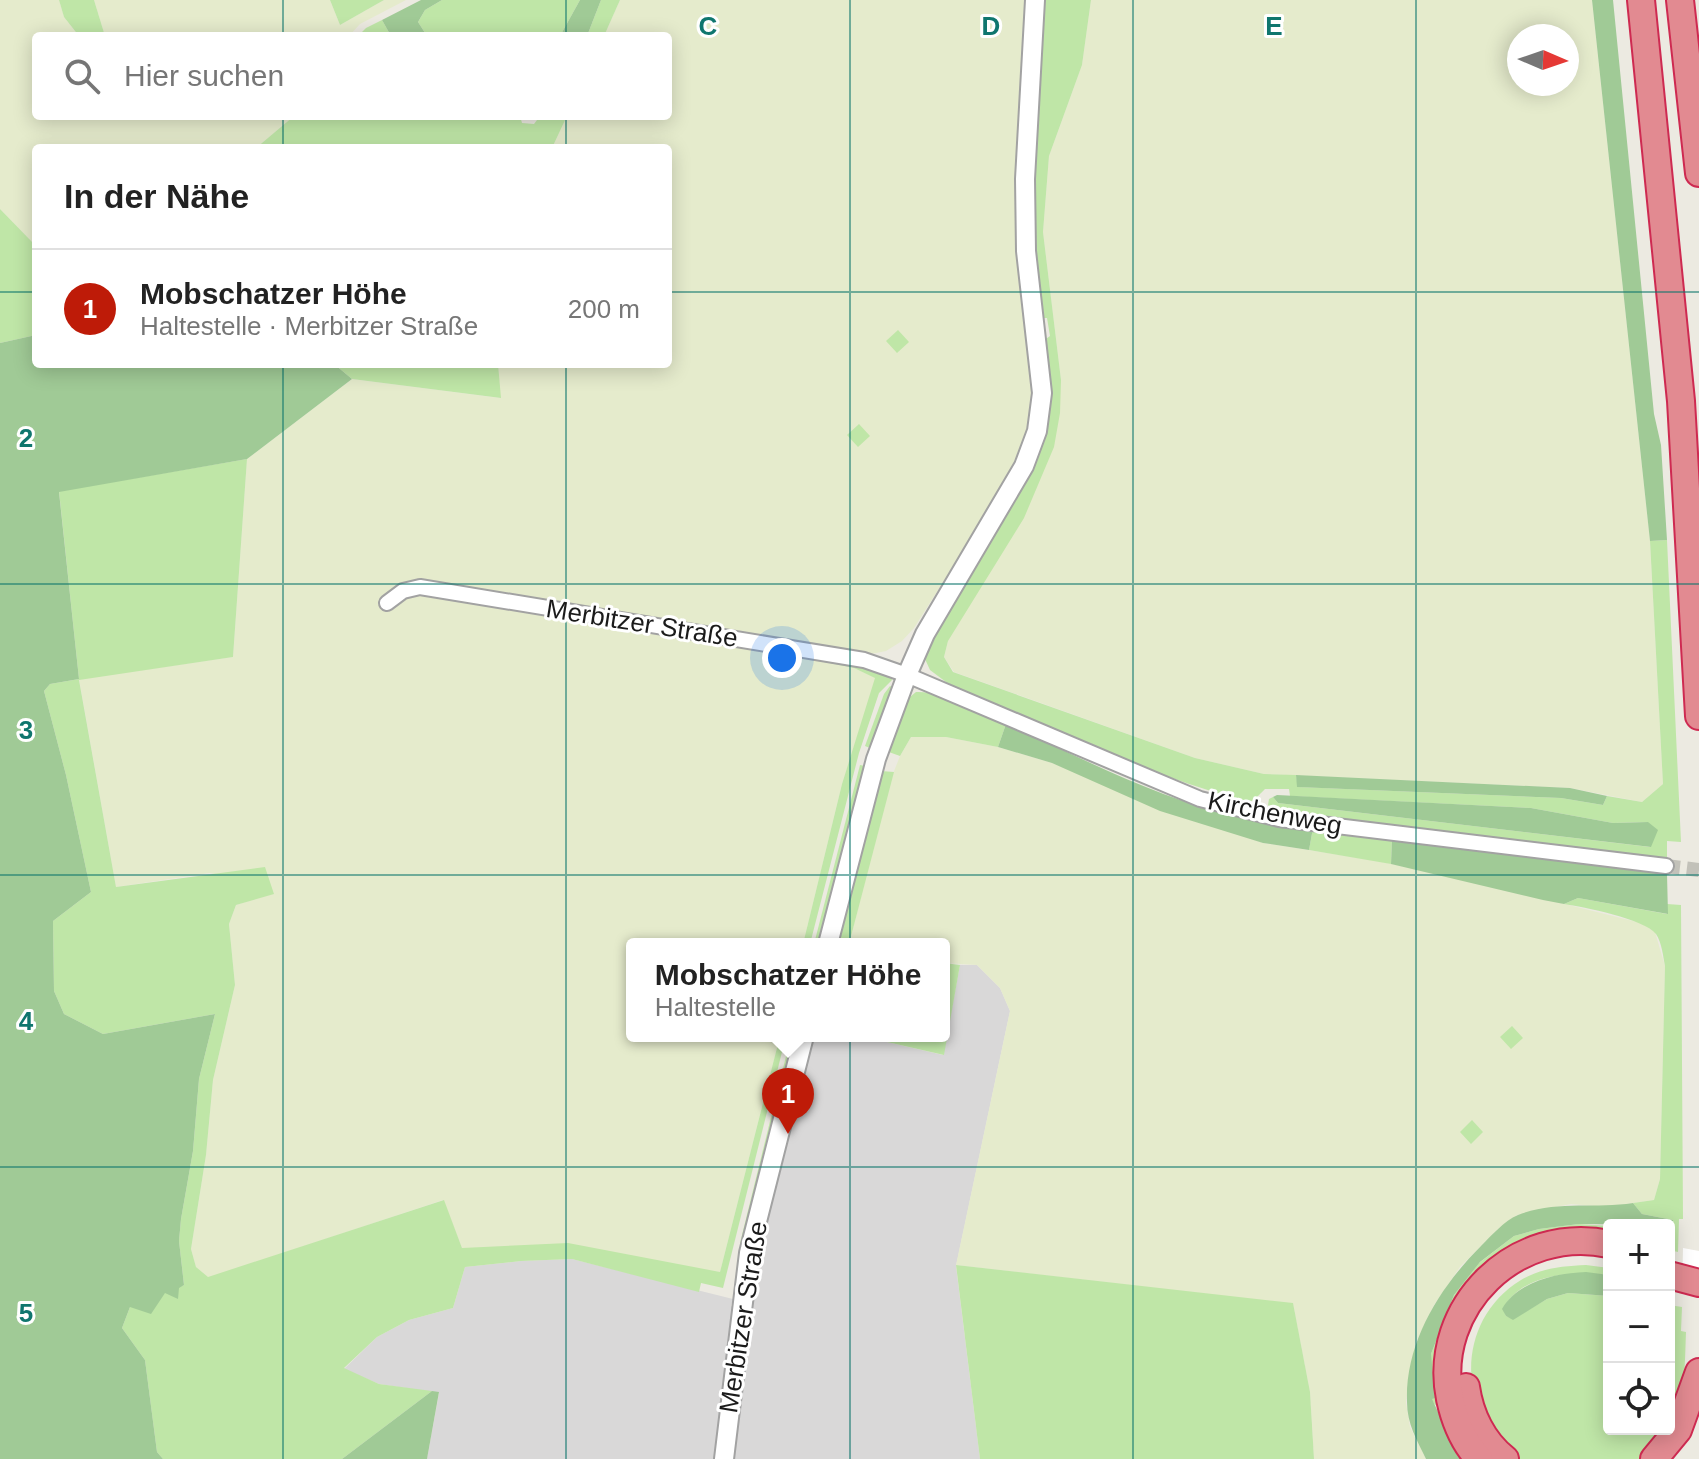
<!DOCTYPE html>
<html lang="de">
<meta charset="utf-8">
<style>
body{margin:0;font-family:Helvetica,sans-serif;background:#f2f2f2;color:#222}
.controls{position:absolute;right:24px;bottom:24px;display:grid;overflow:hidden;border-radius:8px;box-shadow:0 4px 20px #0003}
.controls button{width:72px;height:72px;display:grid;place-items:center;padding:0;border:0;border-bottom:2px solid #e0e0e0;background:#fff;color:#222;font:40px sans-serif}
.compass{position:absolute;left:1507px;top:24px;width:72px;height:72px;border-radius:50%;background:#fff;box-shadow:0 4px 20px #0003;rotate:92deg}
.you{position:absolute;left:782px;top:658px;width:28px;height:28px;margin:-20px;border:6px solid #fff;border-radius:50%;background:#1a73e8;box-shadow:0 0 0 12px #1a73e833}
.badge{display:grid;place-items:center;width:52px;height:52px;border-radius:50%;background:#be1b08;color:#fff;font-size:26px;font-weight:700}
.pin{position:absolute;translate:-50% -66px;filter:drop-shadow(0 2px 4px #0008)}
.pin::after{content:'';position:absolute;top:42px;width:28px;height:24px;background:inherit;clip-path:polygon(0 0,100% 0,50% 100%)}
.popup{position:absolute;left:626px;top:938px;width:324px;height:104px;box-sizing:border-box;display:grid;place-content:center;border-radius:8px;background:#fff;filter:drop-shadow(0 2px 6px #0005);font-size:26px;white-space:nowrap;color:#767676}
.popup b{font-size:30px;color:#222}
.popup::after{content:'';position:absolute;left:50%;top:100%;margin-left:-16px;border:16px solid transparent;border-top-color:#fff}
.list{margin:0;padding:0;list-style:none}
h2{display:flex;justify-content:space-between;align-items:center;height:104px;margin:0;padding:0 32px;font-size:34px}
h2 small{font-size:26px;font-weight:400;color:#767676}
.list li{display:grid;grid-template-columns:52px 1fr auto;gap:24px;align-items:center;box-sizing:border-box;height:120px;padding:0 32px;border-top:2px solid #e0e0e0}
.list b{display:block;font-size:30px;white-space:nowrap}
.list p{margin:0;font-size:26px;white-space:nowrap;color:#767676}
.list em{font-size:26px;font-style:normal;color:#767676}
.icon{flex:none;width:44px;height:44px;fill:none;stroke:currentColor;stroke-width:2;stroke-linecap:round;stroke-linejoin:round}
.map{position:relative;flex:none;width:1699px;height:1459px;overflow:hidden}
.search{position:absolute;background:#fff;box-shadow:0 4px 20px #0003;left:32px;top:32px;width:640px;height:88px;display:flex;align-items:center;gap:20px;box-sizing:border-box;padding:0 28px;border-radius:8px;color:#767676;font-size:30px}
.panel{position:absolute;background:#fff;box-shadow:0 4px 20px #0003;left:32px;top:144px;width:640px;height:224px;border-radius:8px}
.map>svg:first-child{display:block}
.residential{fill:#d9d8d8}
.farmland{fill:#e5ebcc;fill-rule:evenodd}
.grass{fill:#bfe6a7}
.forest{fill:#a0ca96}
.pier{fill:#fff}
.lines{fill:none;stroke-linecap:round;stroke-linejoin:round}
.minor-tunnel{stroke:#c2c1b9;stroke-width:14;stroke-dasharray:14 7;stroke-linecap:butt}
.minor-casing{stroke:#a2a2a2;stroke-width:18}
.tertiary-casing{stroke:#a2a2a2;stroke-width:22}
.motorway-casing{stroke:#ce2a51;stroke-width:30}
.minor{stroke:#fff;stroke-width:14}
.tertiary{stroke:#fff;stroke-width:18}
.motorway{stroke:#e28a91;stroke-width:26}
.grid{fill:none;stroke:#0f766e;stroke-width:2;stroke-opacity:0.55}
.labels{text-anchor:middle;stroke-width:6;stroke-linejoin:round;paint-order:stroke}
.street-label{font-size:26px;fill:#1b1b1b;stroke:#fff}
.grid-label{font-size:26px;text-anchor:middle;font-weight:bold;fill:#0f766e;stroke:#fff;stroke-width:6;stroke-linejoin:round;paint-order:stroke}
</style>
<div class="map">
<svg width="1699" height="1459" viewBox="0 0 1699 1459">
<rect width="100%" height="100%" fill="#eceae1"/>
<polygon class="residential" points="960,965 977,965 1000,988 1010,1011 956,1266 980,1459 427,1459 439,1393 379,1384 344,1369 377,1337 409,1320 453,1308 465,1267 521,1261 572,1259 733,1299 731,1306 747,1309 754,1268 812,1036 861,1036 943,1055"/>
<g class="farmland">
<polygon points="0,0 59,0 64,17 79,36 36,36 36,116 294,116 256,148 36,148 36,246 0,209"/>
<polygon points="94,0 330,0 340,25 384,0 406,0 360,24 349,36 105,36"/>
<polygon points="620,0 1028,0 1033,371 1029,429 1018,460 1003,488 914,628 902,641 886,651 871,654 480,591 478,603 804,658 854,668 876,678 842,784 803,944 632,944 632,1036 780,1036 720,1272 687,1267 462,1248 443,1200 208,1278 196,1267 191,1249 206,1155 213,1080 235,985 229,924 236,905 274,893 210,873 116,887 79,679 233,657 247,459 352,379 500,398 498,364 668,364 668,148 552,148 567,116 668,116 668,36 604,36"/>
<path d="M 1091,0 L 1592,0 L 1650,541 L 1663,784 L 1642,802 L 1570,788 L 1264,774 L 1195,758 L 954,672 L 944,657 L 948,641 L 1061,380 L 1043,232 L 1049,156 L 1082,65 ZM 1519,36 L 1567,36 L 1567,84 L 1519,84 Z"/>
<polygon points="911,737 946,737 998,747 1052,763 1263,843 1378,861 1497,887 1641,923 1655,932 1665,966 1660,1179 1654,1200 1606,1207 1571,1204 1517,1215 1498,1229 1460,1267 1434,1305 1416,1342 1409,1375 1406,1402 1410,1427 1426,1459 1314,1459 1310,1392 1293,1304 956,1265 1010,1011 1000,988 977,965 944,963 944,944 849,944 889,784 900,756"/>
</g>
<g class="grass">
<polygon points="59,0 94,0 105,36 79,36 64,17"/>
<polygon points="330,0 384,0 340,25"/>
<polygon points="442,0 580,0 560,36 427,36 418,22 425,10"/>
<polygon points="601,0 620,0 604,36 587,36"/>
<path d="M 1044,0 L 1091,0 L 1082,65 L 1049,156 L 1043,232 L 1061,380 L 1060,413 L 1054,447 L 1024,518 L 948,641 L 944,657 L 953,672 L 1195,758 L 1264,774 L 1296,775 L 1298,787 L 1561,798 L 1603,805 L 1607,796 L 1642,802 L 1663,784 L 1650,541 L 1667,540 L 1681,842 L 1667,841 L 1667,858 L 1395,826 L 1271,808 L 1268,805 L 1269,799 L 1273,797 L 1278,803 L 1650,847 L 1648,822 L 1613,823 L 1531,808 L 1290,796 L 1289,789 L 1265,789 L 1254,800 L 1248,802 C 1145,774 1048,727 950,685 L 930,670 L 925,659 L 933,637 L 1029,473 L 1043,341 L 1050,336 L 1047,318 L 1040,318 L 1034,248 L 1034,192 Z"/>
<polygon points="382,20 391,36 358,36 366,28"/>
<polygon points="294,116 520,116 522,123 534,124 540,116 567,116 552,148 256,148"/>
<polygon points="0,209 36,246 36,335 0,343"/>
<polygon points="898,330 909,342 897,353 886,341"/>
<polygon points="334,364 498,364 501,398 352,379"/>
<polygon points="859,424 870,436 858,447 847,435"/>
<polygon points="247,459 233,657 79,680 116,887 265,867 274,894 236,905 229,924 235,985 213,1080 206,1155 191,1249 196,1267 208,1277 444,1200 462,1248 568,1243 720,1272 780,1036 786,1036 723,1288 701,1283 699,1292 572,1259 521,1261 465,1267 453,1308 409,1320 377,1337 344,1368 379,1384 432,1391 342,1459 163,1459 157,1452 145,1360 122,1328 130,1307 184,1285 179,1241 181,1219 193,1151 199,1079 215,1014 103,1034 64,1014 54,991 53,921 91,892 66,775 44,691 50,684 79,679 59,491"/>
<polygon points="478,603 863,663 891,676 892,680 879,693 859,753 810,944 803,944 842,784 875,678 854,668 804,658"/>
<polygon points="890,686 892,687 870,748 865,746 884,694"/>
<path d="M 916,692 C 947,691 979,712 1006,724 L 998,747 L 946,737 L 911,737 L 900,756 L 886,751 L 904,702 Z"/>
<polygon points="860,765 865,766 819,944 814,944"/>
<polygon points="881,771 894,772 849,944 839,944"/>
<polygon points="1313,828 1392,839 1391,864 1309,850"/>
<path d="M 1578,898 L 1667,914 L 1667,904 L 1681,905 L 1683,1219 L 1679,1219 L 1678,1252 L 1669,1250 L 1669,1239 L 1673,1240 L 1673,1220 L 1642,1214 L 1633,1203 L 1654,1200 L 1660,1179 L 1665,966 C 1663,956 1662,943 1656,934 C 1645,919 1583,907 1564,904 Z"/>
<polygon points="944,963 960,965 944,1055 861,1036 944,1036"/>
<polygon points="1512,1026 1523,1038 1511,1049 1500,1037"/>
<polygon points="791,1036 796,1036 744,1244 740,1243"/>
<polygon points="1472,1120 1483,1132 1471,1144 1460,1132"/>
<polygon points="1579,1224 1609,1226 1609,1236 1500,1258 1438,1404 1435,1405 1431,1399 1431,1354 1454,1295 1479,1263 1514,1236 1539,1229"/>
<polygon points="956,1265 1293,1303 1310,1392 1314,1459 980,1459"/>
<path d="M 1586,1265 L 1609,1268 L 1609,1275 C 1573,1271 1522,1273 1503,1309 L 1506,1316 L 1513,1319 L 1547,1299 L 1568,1293 L 1609,1296 L 1609,1429 L 1669,1429 L 1669,1305 L 1682,1307 L 1681,1331 L 1686,1332 C 1684,1381 1687,1425 1644,1459 L 1515,1459 C 1457,1413 1454,1321 1521,1280 C 1541,1268 1564,1266 1586,1265 Z"/>
</g>
<g class="forest">
<polygon points="421,0 442,0 425,10 418,22 427,36 391,36 382,20"/>
<polygon points="580,0 601,0 587,36 560,36"/>
<polygon points="1592,0 1613,0 1654,414 1661,445 1667,540 1650,541"/>
<polygon points="36,335 36,364 334,364 352,379 247,459 59,492 79,679 50,684 44,691 66,775 91,892 53,921 54,991 64,1014 103,1034 215,1014 199,1079 193,1151 181,1219 179,1241 184,1285 179,1288 178,1299 165,1293 151,1314 130,1307 122,1328 145,1360 157,1452 163,1459 0,1459 0,343"/>
<path d="M 1006,724 C 1080,757 1160,800 1240,817 C 1264,822 1289,825 1313,828 L 1309,850 L 1263,843 L 1160,811 L 1052,763 L 998,747 Z"/>
<polygon points="1296,775 1570,788 1607,796 1603,805 1561,798 1297,787"/>
<polygon points="1277,795 1531,808 1613,823 1648,822 1658,830 1651,847 1278,803 1273,797"/>
<polygon points="1392,839 1667,874 1668,914 1578,898 1564,904 1543,900 1391,864"/>
<path d="M 1633,1203 L 1642,1214 L 1673,1220 L 1673,1240 L 1669,1239 L 1669,1225 L 1579,1224 L 1539,1229 L 1514,1236 L 1480,1262 L 1454,1295 L 1431,1354 L 1435,1398 L 1432,1399 L 1455,1449 L 1462,1459 L 1426,1459 C 1417,1440 1407,1424 1407,1402 C 1405,1342 1440,1287 1481,1246 C 1492,1235 1504,1221 1518,1215 C 1556,1200 1595,1209 1633,1203 Z"/>
<path d="M 1586,1272 L 1609,1275 L 1609,1296 L 1568,1293 L 1547,1299 L 1513,1320 L 1506,1316 L 1502,1309 C 1518,1281 1557,1273 1586,1272 Z"/>
<polygon points="432,1391 439,1392 427,1459 342,1459"/>
</g>
<polygon class="pier" points="1683,1248 1699,1251 1699,1297 1682,1294"/>
<g class="lines">
<polyline class="minor-tunnel" points="1666,866 1699,870"/>
<g class="minor-casing">
<polyline id="minor" points="387,603 403,591 420,587 864,660 907,675 1200,799 1279,819 1666,866"/>
</g>
<g class="tertiary-casing">
<g id="tertiary">
<polyline points="828,944 876,759 907,675 925,634 1024,466 1037,431 1042,393 1026,251 1025,179 1035,0"/>
<polyline points="724,1459 749,1253 804,1036"/>
</g>
</g>
<g class="motorway-casing">
<g id="motorway">
<polyline points="1641,0 1681,401 1699,716"/>
<polyline points="1680,0 1699,173"/>
<polyline points="1669,1275 1699,1283"/>
<path d="M 1466,1387 C 1470,1415 1483,1442 1505,1459"/>
<path d="M 1479,1459 C 1463,1442 1455,1422 1450,1399 C 1431,1306 1517,1224 1609,1244"/>
<polyline points="1654,1459 1678,1430 1699,1372"/>
</g>
</g>
<use href="#minor" class="minor"/>
<use href="#tertiary" class="tertiary"/>
<use href="#motorway" class="motorway"/>
</g>
<path class="grid" d="M 283,0 L 283,36M 566,0 L 566,36M 850,0 L 850,1459M 1133,0 L 1133,1459M 1416,0 L 1416,1459M 283,116 L 283,148M 566,116 L 566,148M 0,292 L 36,292M 668,292 L 1699,292M 283,364 L 283,1459M 566,364 L 566,1459M 0,584 L 1699,584M 0,875 L 1699,875M 0,1167 L 1699,1167"/>
<g class="labels">
<g class="street-label">
<text transform="translate(642 623) rotate(9)" y="9">Merbitzer Straße</text>
<text transform="translate(1275 813) rotate(11)" y="9">Kirchenweg</text>
<text transform="translate(743 1317) rotate(-81)" y="9">Merbitzer Straße</text>
</g>
</g>
<g class="grid-label">
<text x="708" y="35">C</text>
<text x="991" y="35">D</text>
<text x="1274" y="35">E</text>
<text x="26" y="447">2</text>
<text x="26" y="739">3</text>
<text x="26" y="1030">4</text>
<text x="26" y="1322">5</text>
</g>
</svg>
<div class="controls">
<button>+</button>
<button>−</button>
<button><svg class="icon" aria-label="locate" viewBox="0 0 24 24"><circle cx="12" cy="12" r="6"/><path d="M12 2v4M12 18v4M2 12h4M18 12h4"/></svg></button>
</div>
<svg class="compass" viewBox="-18 -18 36 36"><path d="M0-13l5 13h-10z" fill="#e53935"/><path d="M0 13l5-13h-10z" fill="#767676"/></svg>
<div class="you"></div>
<div class="pin badge" style="left:788px;top:1134px">1</div>
<div class="popup"><b>Mobschatzer Höhe</b>Haltestelle</div>
<div class="search"><svg class="icon" aria-label="search" viewBox="0 0 24 24"><circle cx="10" cy="10" r="6"/><path d="M15 15l6 6"/></svg>Hier suchen</div>
<section class="panel">
<h2>In der Nähe<small></small></h2>
<ul class="list">
<li><span class="badge">1</span><div><b>Mobschatzer Höhe</b><p>Haltestelle · Merbitzer Straße</p></div><em>200 m</em></li>
</ul>
</section>
</div>
